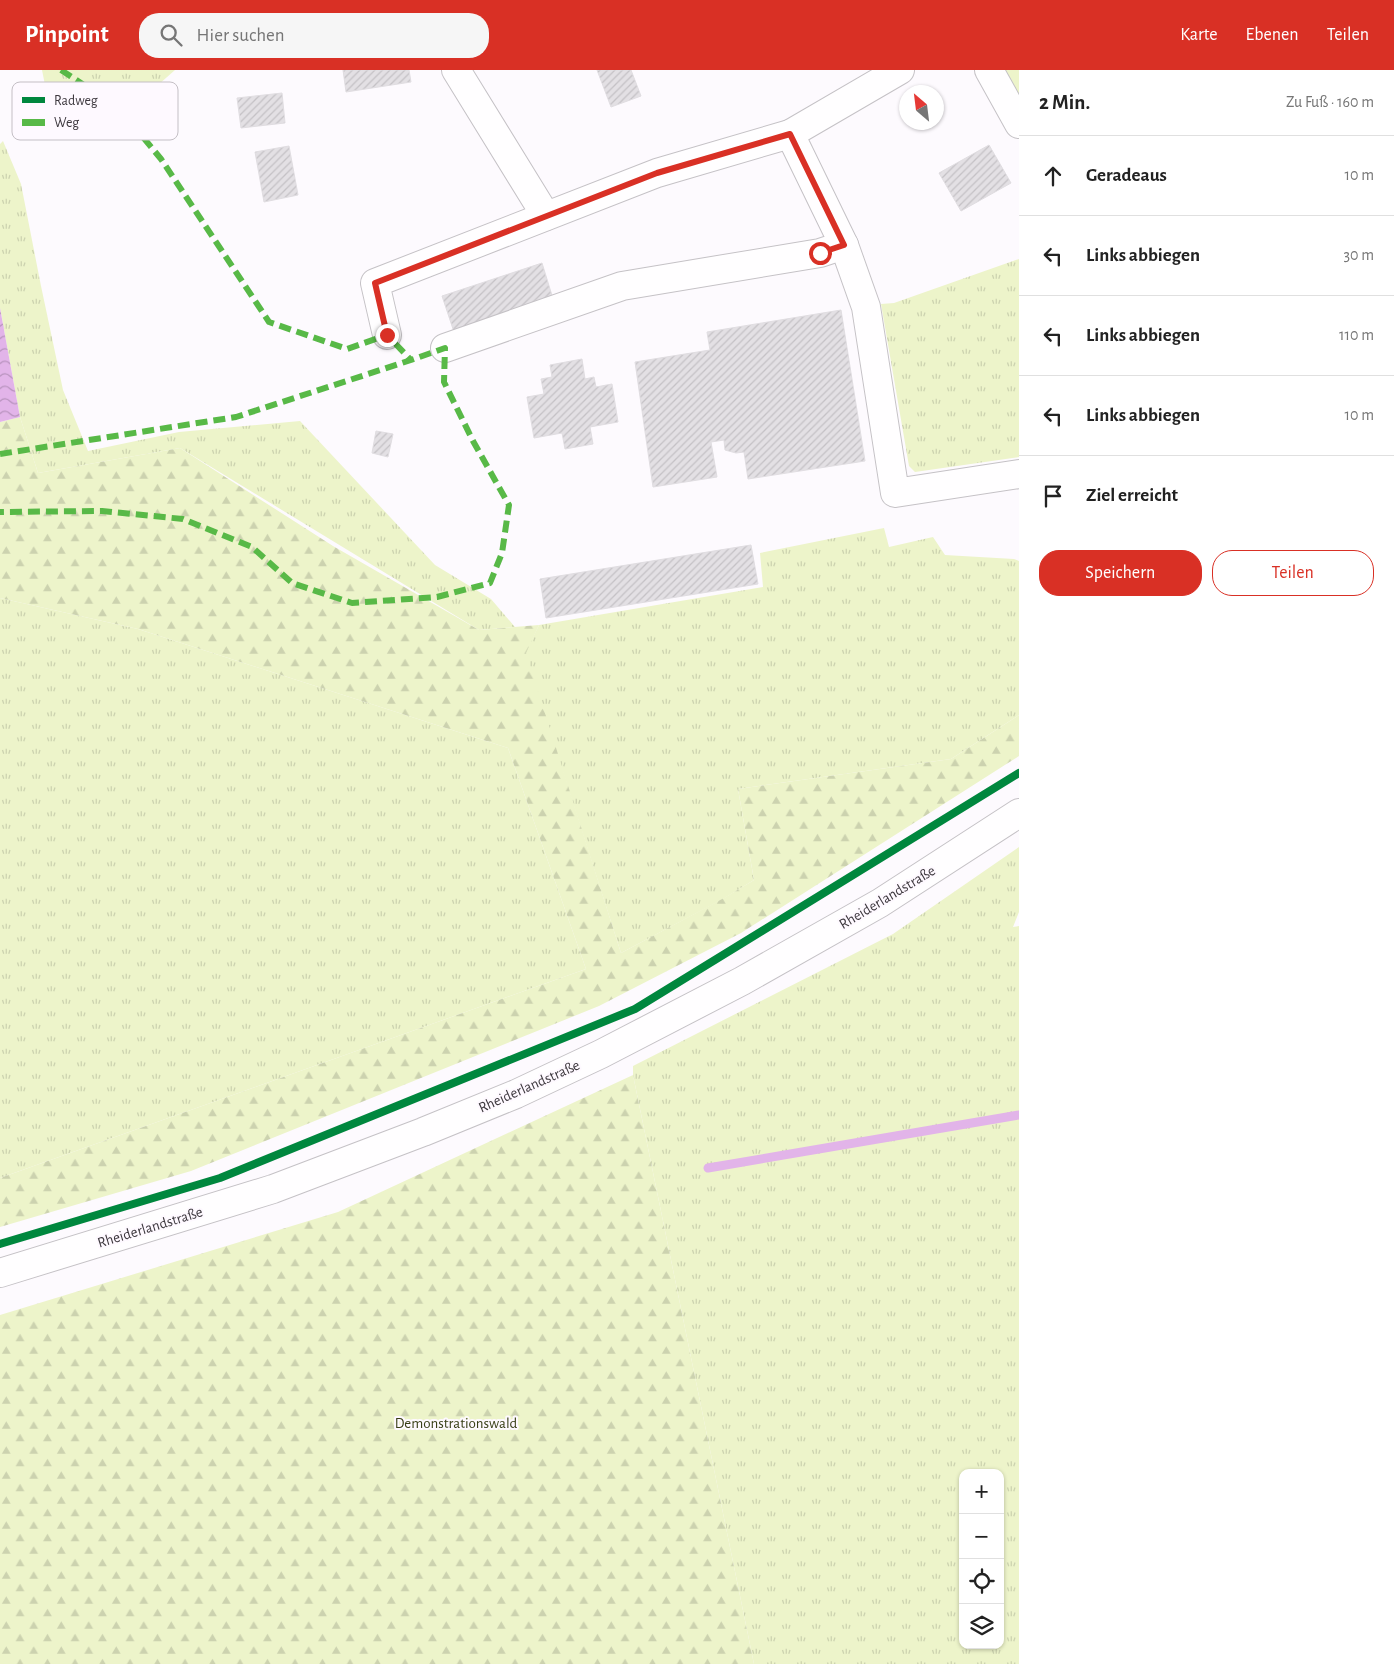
<!DOCTYPE html>
<html lang="de">
<meta charset="utf-8">
<style>
body{margin:0;font-family:"Alegreya Sans",sans-serif;background:#f6f6f6;color:#222}
.controls{position:absolute;right:15px;bottom:15px;display:grid;overflow:hidden;border-radius:10px;box-shadow:0 1px 4px #0004}
.controls button{width:45px;height:45px;display:grid;place-items:center;padding:0;border:0;border-bottom:1px solid #e0e0e0;background:#fff;color:#222;font:25px sans-serif}
.compass{position:absolute;left:899px;top:15px;width:45px;height:45px;border-radius:50%;background:#fff;box-shadow:0 1px 4px #0004;rotate:332deg}
.stop{position:absolute;width:15px;height:15px;margin:-11px;border:4px solid #d93025;border-radius:50%;background:#fff}
.stop.end{background:#d93025;border-color:#fff;box-shadow:0 1px 5px #0008}
.list{margin:0;padding:0;list-style:none}
h2{display:flex;justify-content:space-between;align-items:center;height:65px;margin:0;padding:0 20px;font-size:21px}
h2 small{font-size:16px;font-weight:400;color:#767676}
.list li{display:grid;grid-template-columns:32px 1fr auto;gap:15px;align-items:center;box-sizing:border-box;height:80px;padding:0 20px;border-top:1px solid #e0e0e0}
.list b{display:block;font-size:19px;white-space:nowrap}
.list em{font-size:16px;font-style:normal;color:#767676}
.actions{display:flex;gap:10px;padding:15px 20px}
.actions a{flex:1;padding:11px 0;border:1px solid #d93025;border-radius:20px;text-align:center;font-size:18px;color:#d93025}
.actions .main{background:#d93025;color:#fff}
.icon{flex:none;width:28px;height:28px;fill:none;stroke:currentColor;stroke-width:2;stroke-linecap:round;stroke-linejoin:round}
.map{position:relative;flex:none;width:1019px;height:1594px;overflow:hidden}
header{display:flex;align-items:center;gap:30px;box-sizing:border-box;height:70px;padding:0 25px;background:#d93025;color:#fff}
header strong{font-size:24px}
nav{display:flex;gap:28px;margin-inline-start:auto;font-size:18px}
.search{width:350px;height:45px;background:#f6f6f6;display:flex;align-items:center;gap:12px;box-sizing:border-box;padding:0 18px;border-radius:20px;color:#767676;font-size:19px}
main{display:flex}
aside{flex:1;background:#fff}
.map>svg:first-child{display:block}
.grass{fill:url(#grass-tufts);fill-rule:evenodd}
.forest{fill:url(#forest-firs)}
.water{fill:url(#water-waves)}
.lines{fill:none;stroke-linecap:round;stroke-linejoin:round}
.stream{stroke:#e2b4e9;stroke-width:9}
.building{fill:url(#building-hatch);stroke:#e0dde1}
.minor-casing{stroke:#c5c2c6;stroke-width:30}
.major-casing{stroke:#c5c2c6;stroke-width:30}
.minor{stroke:#fffeff;stroke-width:28}
.major{stroke:#fffeff;stroke-width:28}
.quiet{stroke:#58b947;stroke-width:6;stroke-dasharray:12 6;stroke-linecap:butt}
.cycleway-casing{stroke:#fef9ff;stroke-width:11}
.cycleway{stroke:#00873e;stroke-width:8}
.route{stroke:#d93025;stroke-width:6}
.labels{text-anchor:middle;stroke-width:4;stroke-linejoin:round;paint-order:stroke}
.street-label{font-size:15px;fill:#3d383e;stroke:#fef9ff}
.park-label{font-size:15px;fill:#383e16;stroke:#fef9ff}
.key{fill:#fef9ff;stroke:#c4bfc5;stroke-width:1}
.key-label{font-size:14px;fill:#3d383e}
</style>
<header>
<strong>Pinpoint</strong>
<div class="search"><svg class="icon" aria-label="search" viewBox="0 0 24 24"><circle cx="10" cy="10" r="6"/><path d="M15 15l6 6"/></svg>Hier suchen</div>
<nav><a>Karte</a><a>Ebenen</a><a>Teilen</a></nav>
</header>
<main>
<div class="map">
<svg width="1019" height="1594" viewBox="0 0 1019 1594">
<defs>
<pattern id="grass-tufts" width="24" height="20" patternUnits="userSpaceOnUse" patternTransform="scale(1.25)"><rect width="24" height="20" fill="#edf4ca"/><path d="M3 7l-1-3M5 7V3M7 7l1-3M15 17l-1-3M17 17v-4M19 17l1-3" fill="none" stroke="#ccd2af"/></pattern>
<pattern id="forest-firs" width="22" height="20" patternUnits="userSpaceOnUse" patternTransform="scale(1.25)"><rect width="22" height="20" fill="#edf4ca"/><path d="M5 1l3.5 6h-7zM16 11l3.5 6h-7z" fill="#ccd2af"/></pattern>
<pattern id="water-waves" width="16" height="10" patternUnits="userSpaceOnUse" patternTransform="scale(1.25)"><rect width="16" height="10" fill="#e2b4e9"/><path d="M0 5q4-4 8 0t8 0" fill="none" stroke="#b893be"/></pattern>
<pattern id="building-hatch" width="6" height="6" patternUnits="userSpaceOnUse" patternTransform="scale(1.25)"><rect width="6" height="6" fill="#e3e0e4"/><path d="M-1 1l2-2M0 6l6-6M5 7l2-2" fill="none" stroke="#c4c1c5"/></pattern>
</defs>
<rect width="100%" height="100%" fill="#fdfafe"/>
<g class="grass">
<polygon points="42,0 175,0 105,62 46,20"/>
<polygon points="1001,0 1019,0 1019,32"/>
<polygon points="3,71 21,114 41,216 63,320 88,381 179,362 300,351 435,495 491,529 515,557 479,560 180,378 38,403 20,347 0,238 0,74"/>
<polygon points="1019,189 1019,387 915,402 909,396 881,234 894,233"/>
<polygon points="884,458 889,477 933,467 945,485 1014,489 1019,491 1019,645 951,689 738,719 754,810 723,829 621,883 525,583 539,555 763,517 760,483"/>
<polygon points="0,528 138,559 508,678 586,899 0,1108"/>
<path d="M 1019,777 L 1019,842 L 1013,857 L 1019,856 L 1019,1594 L 754,1594 L 633,1005 L 633,996 L 893,864 ZM 963,1403 L 1000,1403 L 1000,1575 L 963,1575 Z"/>
</g>
<g class="forest">
<polygon points="20,347 38,403 180,378 333,476 479,560 539,555 526,583 621,883 724,828 754,810 738,719 951,689 1019,645 1019,686 741,863 599,936 191,1101 0,1157 0,1108 586,899 508,678 138,559 0,528 0,352"/>
<polygon points="633,1005 754,1594 0,1594 0,1245 338,1142"/>
</g>
<polygon class="water" points="0,238 20,347 0,352"/>
<g class="lines">
<polyline class="stream" points="708,1098 1019,1045"/>
</g>
<g class="building">
<polygon points="343,0 409,0 411,12 346,22"/>
<polygon points="597,0 631,0 641,26 611,37"/>
<polygon points="282,23 285,53 241,58 237,28"/>
<polygon points="989,75 1011,113 961,141 939,103"/>
<polygon points="289,76 298,125 264,132 255,82"/>
<polygon points="542,193 554,232 455,265 442,226"/>
<polygon points="841,240 865,391 748,409 744,382 736,383 725,380 724,370 711,372 717,407 653,417 635,292 710,280 707,262"/>
<polygon points="582,289 585,309 594,307 596,317 612,314 618,352 590,357 593,374 565,379 562,363 534,368 527,327 544,324 541,309 552,307 550,295"/>
<polygon points="376,361 393,364 388,387 372,383"/>
<polygon points="751,475 758,514 546,548 540,509"/>
</g>
<g class="lines">
<g class="minor-casing">
<g id="minor">
<polyline points="456,0 546,146"/>
<polyline points="989,0 1019,54"/>
<polyline points="844,175 866,237 895,423 1019,404"/>
<polyline points="387,265 375,213 657,103 790,64"/>
<polyline points="445,278 622,216 820,183 844,175 790,64 900,0"/>
</g>
</g>
<g class="major-casing">
<polyline id="major" points="0,1203 273,1119 423,1062 516,1024 601,984 742,911 880,833 1019,743"/>
</g>
<use href="#minor" class="minor"/>
<use href="#major" class="major"/>
<g class="quiet">
<polyline points="61,0 119,38 161,89 269,252 347,279 387,265 411,290"/>
<polyline points="0,384 236,347 411,290 445,278 444,312 473,371 509,435 502,483 490,513 437,527 352,533 292,513 252,477 183,449 102,441 0,442"/>
</g>
<g class="cycleway-casing">
<polyline id="cycleway" points="0,1174 220,1108 635,939 1019,703"/>
</g>
<use href="#cycleway" class="cycleway"/>
</g>
<g class="lines">
<polyline class="route" points="387,265 375,213 657,103 790,64 844,175 820,183"/>
</g>
<g class="labels">
<g class="street-label">
<text transform="translate(887 827) rotate(-31)" y="5">Rheiderlandstraße</text>
<text transform="translate(529 1016) rotate(-24)" y="5">Rheiderlandstraße</text>
<text transform="translate(150 1157) rotate(-17)" y="5">Rheiderlandstraße</text>
</g>
<g class="park-label">
<text x="456" y="1358">Demonstrationswald</text>
</g>
</g>
<rect x="12" y="12" width="166" height="58" rx="8" class="key"/>
<rect x="22" y="27" width="23" height="6" fill="#00873e"/>
<rect x="22" y="49" width="23" height="7" fill="#58b947"/>
<g class="key-label">
<text x="54" y="35">Radweg</text>
<text x="54" y="57">Weg</text>
</g>
</svg>
<div class="controls">
<button>+</button>
<button>−</button>
<button><svg class="icon" aria-label="locate" viewBox="0 0 24 24"><circle cx="12" cy="12" r="6"/><path d="M12 2v4M12 18v4M2 12h4M18 12h4"/></svg></button>
<button><svg class="icon" aria-label="layers" viewBox="0 0 24 24"><path d="M12 4l9 5-9 5-9-5zM3 14l9 5 9-5"/></svg></button>
</div>
<svg class="compass" viewBox="-18 -18 36 36"><path d="M0-13l5 13h-10z" fill="#e53935"/><path d="M0 13l5-13h-10z" fill="#767676"/></svg>
<div class="stop" style="left:820px;top:183px"></div>
<div class="stop end" style="left:387px;top:265px"></div>
</div>
<aside>
<h2>2 Min.<small>Zu Fuß · 160 m</small></h2>
<ul class="list">
<li><svg class="icon" aria-label="ahead" viewBox="0 0 24 24"><path d="M12 20V5M6 11l6-6 6 6"/></svg><div><b>Geradeaus</b></div><em>10 m</em></li>
<li><svg class="icon" aria-label="left" viewBox="0 0 24 24"><path d="M17 20v-9H6M10 6l-5 5 5 5"/></svg><div><b>Links abbiegen</b></div><em>30 m</em></li>
<li><svg class="icon" aria-label="left" viewBox="0 0 24 24"><path d="M17 20v-9H6M10 6l-5 5 5 5"/></svg><div><b>Links abbiegen</b></div><em>110 m</em></li>
<li><svg class="icon" aria-label="left" viewBox="0 0 24 24"><path d="M17 20v-9H6M10 6l-5 5 5 5"/></svg><div><b>Links abbiegen</b></div><em>10 m</em></li>
<li><svg class="icon" aria-label="arrive" viewBox="0 0 24 24"><path d="M6 21V4h12l-3 4 3 4H6"/></svg><div><b>Ziel erreicht</b></div></li>
</ul>
<div class="actions"><a class="main">Speichern</a><a>Teilen</a></div>
</aside>
</main>
